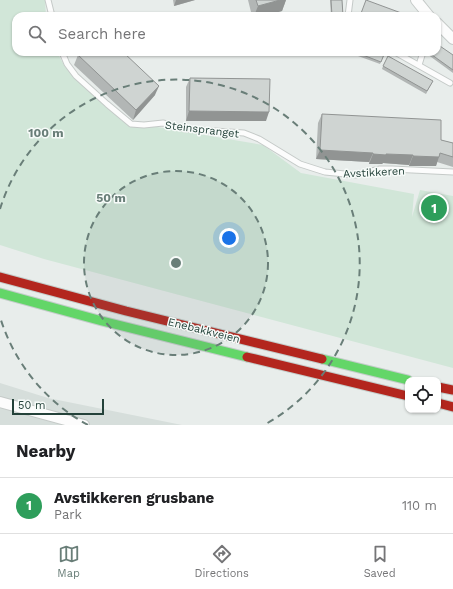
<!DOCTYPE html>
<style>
body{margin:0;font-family:"Work Sans",sans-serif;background:#f6f6f6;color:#202124}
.controls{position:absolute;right:12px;bottom:12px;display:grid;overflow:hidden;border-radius:8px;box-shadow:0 1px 3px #0004}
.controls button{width:36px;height:36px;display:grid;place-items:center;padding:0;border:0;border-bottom:1px solid #e0e0e0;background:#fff;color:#202124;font:20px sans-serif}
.scale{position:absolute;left:12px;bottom:10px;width:92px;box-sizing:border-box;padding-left:4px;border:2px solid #24423a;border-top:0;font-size:11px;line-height:14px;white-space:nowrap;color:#24423a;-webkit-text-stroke:3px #f7fbf9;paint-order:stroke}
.you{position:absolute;left:229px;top:238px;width:14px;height:14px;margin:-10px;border:3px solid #fff;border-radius:50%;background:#1a73e8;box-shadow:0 0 0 6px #1a73e833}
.badge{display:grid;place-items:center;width:26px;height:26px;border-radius:50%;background:#697e78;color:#fff;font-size:13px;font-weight:700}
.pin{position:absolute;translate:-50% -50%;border:2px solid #fff;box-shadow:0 1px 4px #0006}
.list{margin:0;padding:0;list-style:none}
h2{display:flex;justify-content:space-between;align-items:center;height:52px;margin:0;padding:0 16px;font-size:17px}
h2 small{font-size:13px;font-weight:400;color:#757577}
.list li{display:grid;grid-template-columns:26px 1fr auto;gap:12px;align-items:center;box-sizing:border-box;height:56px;padding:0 16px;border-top:1px solid #e0e0e0}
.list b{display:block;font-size:15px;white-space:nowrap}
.list p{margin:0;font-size:13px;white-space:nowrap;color:#757577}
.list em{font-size:13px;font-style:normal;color:#757577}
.icon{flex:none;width:22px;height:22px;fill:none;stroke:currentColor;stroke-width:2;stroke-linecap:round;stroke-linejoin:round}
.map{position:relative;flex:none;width:453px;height:425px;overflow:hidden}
.search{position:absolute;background:#fff;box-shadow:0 1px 3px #0004;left:12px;right:12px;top:12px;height:44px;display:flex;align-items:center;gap:10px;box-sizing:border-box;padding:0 14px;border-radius:12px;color:#757577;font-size:15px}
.sheet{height:108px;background:#fff}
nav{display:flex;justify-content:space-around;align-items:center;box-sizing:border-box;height:56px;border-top:1px solid #e0e0e0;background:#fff;font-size:11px;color:#757577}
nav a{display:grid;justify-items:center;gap:2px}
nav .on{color:#697e78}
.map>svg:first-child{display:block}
.built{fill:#d6dedb}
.green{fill:#d1e6d8}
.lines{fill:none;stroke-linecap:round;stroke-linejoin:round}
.lane-casing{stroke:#c5cac8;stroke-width:7}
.street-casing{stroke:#c5cac8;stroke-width:12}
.fast-casing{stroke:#c3ccc9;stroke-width:11}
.jam-casing{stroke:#c3ccc9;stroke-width:11}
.lane{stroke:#fcfcfc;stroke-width:5}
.street{stroke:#fcfcfc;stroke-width:10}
.fast{stroke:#63d668;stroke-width:9}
.jam{stroke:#b3261e;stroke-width:9}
.wall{fill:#b2b6b5}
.shaded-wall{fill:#919493}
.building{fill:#cfd4d2;stroke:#919493}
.ring{fill:none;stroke:#697e78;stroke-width:2;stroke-dasharray:7 5}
.labels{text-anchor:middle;stroke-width:3;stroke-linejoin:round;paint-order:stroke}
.street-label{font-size:11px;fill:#24423a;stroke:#f7fbf9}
.centre{fill:#697e78;stroke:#f7fbf9;stroke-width:2}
.ring-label{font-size:12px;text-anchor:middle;font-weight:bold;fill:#697e78;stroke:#f7fbf9;stroke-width:3;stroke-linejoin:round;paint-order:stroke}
</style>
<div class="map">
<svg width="453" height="425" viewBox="0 0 453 425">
<rect width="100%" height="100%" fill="#e8edeb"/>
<polygon class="built" points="0,383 48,398 182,425 0,425"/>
<polygon class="green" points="0,0 45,0 46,16 16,16 16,52 57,52 65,67 122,121 263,145 301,173 414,194 412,217 420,190 453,196 453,368 44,259 0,245"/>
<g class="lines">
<g class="lane-casing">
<g id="lane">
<polyline points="48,0 52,16"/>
<polyline points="348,16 350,0"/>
<polyline points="62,52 67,64 76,76 107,104 131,124 144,125 163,123 185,129 244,133 259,139 300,164 325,172 355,175 380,169 392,169 453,172"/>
<polyline points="395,52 450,83"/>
<polyline points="419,65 423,52"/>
</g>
</g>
<g class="street-casing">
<g id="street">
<polyline points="416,0 429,16"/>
<polyline points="437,23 453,39"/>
<polyline points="0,402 84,425"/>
</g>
</g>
<g class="fast-casing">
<g id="fast">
<polyline points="0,293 102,321 247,357"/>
<polyline points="322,359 408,380"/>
</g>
</g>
<g class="jam-casing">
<g id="jam">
<polyline points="0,277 126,311 322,359"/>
<polyline points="247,357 408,396"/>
<polyline points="438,387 453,390"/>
<polyline points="438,403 453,407"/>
</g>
</g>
<use href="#lane" class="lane"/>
<use href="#street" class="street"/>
<use href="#fast" class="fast"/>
<use href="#jam" class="jam"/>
</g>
<g class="wall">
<polygon points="173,0 195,0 174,6"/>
<polygon points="248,0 286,0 282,11 264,16 252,16"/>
<polygon points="330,0 342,0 343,16 331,16"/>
<polygon points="347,52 385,52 380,64"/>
<polygon points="426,52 437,52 453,55 453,73 427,54"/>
<polygon points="78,55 155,95 133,120 74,65"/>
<polygon points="383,66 433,81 426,94 382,69"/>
<polygon points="190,78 266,121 186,121 186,87"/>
<polygon points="322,114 441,140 453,143 453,167 437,162 436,166 409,166 409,165 383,163 382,164 369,164 369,162 316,159 318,123"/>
</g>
<g class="shaded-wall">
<polygon points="176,0 195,0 174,6"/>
<polygon points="280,0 286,0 282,11 264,16 254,16 258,6"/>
<polygon points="159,86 155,95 133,120 136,110"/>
<polygon points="189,111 269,112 266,121 186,121"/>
<polygon points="320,150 373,153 369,162 316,159"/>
<polygon points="373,154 386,154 413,155 409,165 383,163 382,164 369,164"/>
<polygon points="413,156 439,157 436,166 409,166"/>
</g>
<g class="building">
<polygon points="256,0 280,0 258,6"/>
<polygon points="331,0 342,0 343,16 332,16"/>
<polygon points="366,0 404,14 404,16 360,16"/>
<polygon points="437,44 453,55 453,70 428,52 437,52"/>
<polygon points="81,52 123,52 159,86 136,110 78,55"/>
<polygon points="355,52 385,52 381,62"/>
<polygon points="388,56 433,81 427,91 383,66"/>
<polygon points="190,78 270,79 269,112 189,111"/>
<polygon points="322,114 441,120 441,140 453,143 453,157 440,153 439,157 413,156 413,155 386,154 386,155 373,154 373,153 320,150"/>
</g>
<circle cx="176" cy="263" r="92" fill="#697e78" fill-opacity=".12"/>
<g class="ring">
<circle cx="176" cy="263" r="92"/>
<path d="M88 425A184 184 0 0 1 0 317M0 209A184 184 0 1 1 264 425"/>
</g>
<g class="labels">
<g class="street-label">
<text transform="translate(202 129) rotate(7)" y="4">Steinspranget</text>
<text transform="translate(374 172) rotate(-3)" y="4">Avstikkeren</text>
<text transform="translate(204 330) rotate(14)" y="4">Enebakkveien</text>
</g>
</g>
<circle cx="176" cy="263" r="6" class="centre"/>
<g class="ring-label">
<text x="46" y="137">100 m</text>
<text x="111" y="202">50 m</text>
</g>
</svg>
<div class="controls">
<button><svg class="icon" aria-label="locate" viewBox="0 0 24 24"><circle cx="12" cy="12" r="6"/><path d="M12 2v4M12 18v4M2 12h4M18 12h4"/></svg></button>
</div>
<div class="scale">50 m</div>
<div class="you"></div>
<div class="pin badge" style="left:434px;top:208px;background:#2e9e5b">1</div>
<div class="search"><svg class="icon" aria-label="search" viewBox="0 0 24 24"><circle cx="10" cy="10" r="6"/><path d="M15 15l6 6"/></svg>Search here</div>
</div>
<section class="sheet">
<h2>Nearby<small></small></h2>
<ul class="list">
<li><span class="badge" style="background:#2e9e5b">1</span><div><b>Avstikkeren grusbane</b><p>Park</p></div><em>110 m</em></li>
</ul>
</section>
<nav>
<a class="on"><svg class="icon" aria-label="map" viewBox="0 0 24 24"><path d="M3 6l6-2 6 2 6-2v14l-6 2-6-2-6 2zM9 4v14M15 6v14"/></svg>Map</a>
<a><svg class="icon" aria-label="directions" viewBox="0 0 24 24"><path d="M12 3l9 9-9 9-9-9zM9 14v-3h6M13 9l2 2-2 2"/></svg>Directions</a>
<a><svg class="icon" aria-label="saved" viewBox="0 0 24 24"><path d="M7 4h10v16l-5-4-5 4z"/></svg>Saved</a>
</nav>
